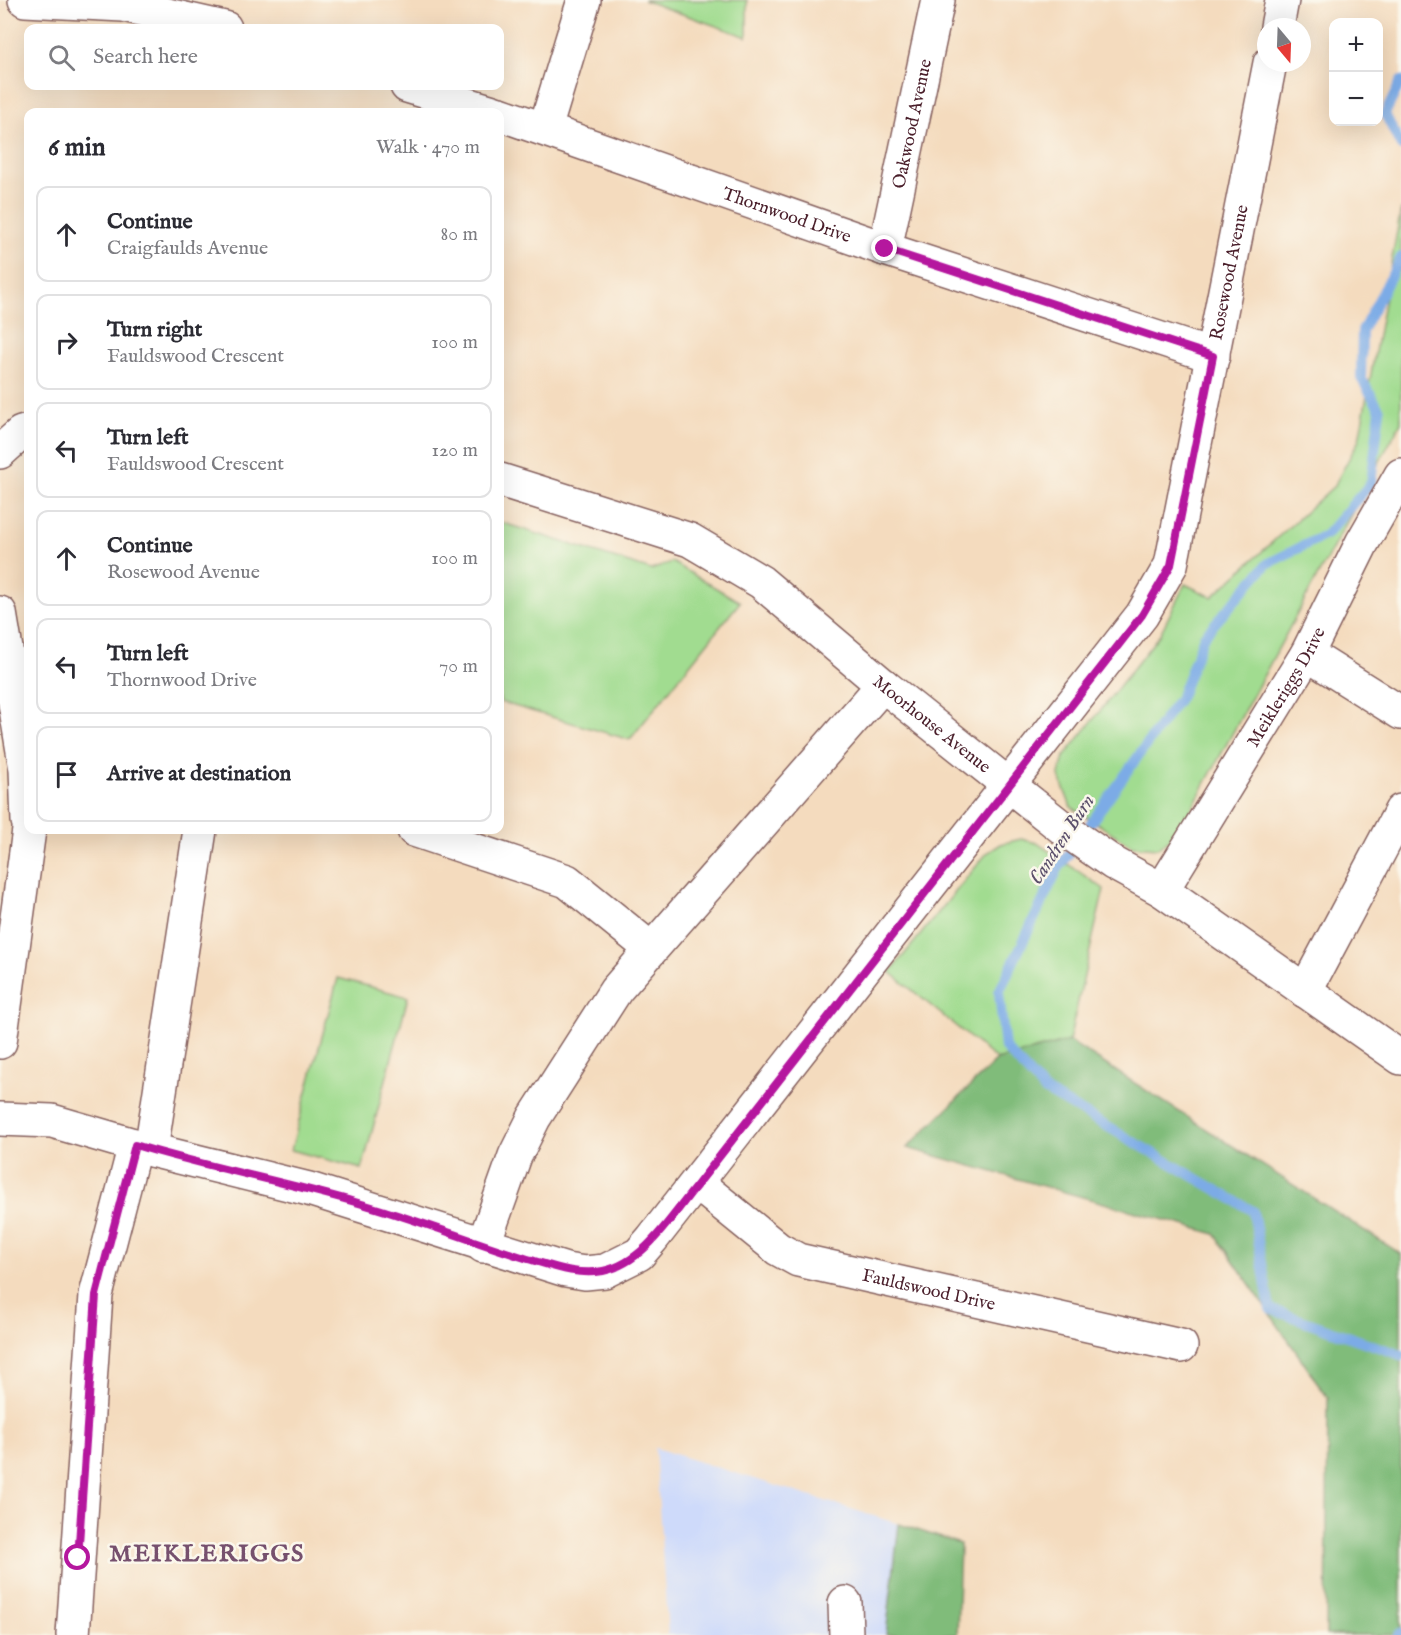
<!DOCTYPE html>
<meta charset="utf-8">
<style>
body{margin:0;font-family:"IM FELL English",serif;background:#f7f7f7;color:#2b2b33}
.controls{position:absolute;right:18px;top:18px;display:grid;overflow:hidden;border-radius:12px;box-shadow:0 6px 24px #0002}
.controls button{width:54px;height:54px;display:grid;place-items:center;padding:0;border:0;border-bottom:2px solid #e1e1e2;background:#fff;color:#2b2b33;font:30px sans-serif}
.compass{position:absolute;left:1257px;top:18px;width:54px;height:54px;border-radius:50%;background:#fff;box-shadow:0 6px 24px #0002;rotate:161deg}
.stop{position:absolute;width:18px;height:18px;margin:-14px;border:4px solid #b5179e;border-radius:50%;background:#fff}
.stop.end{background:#b5179e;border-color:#fff;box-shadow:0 2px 6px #0008}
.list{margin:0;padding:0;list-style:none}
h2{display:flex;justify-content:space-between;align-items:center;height:78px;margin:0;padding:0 24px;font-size:26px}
h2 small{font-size:20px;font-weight:400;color:#7c7c81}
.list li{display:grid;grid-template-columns:39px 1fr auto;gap:18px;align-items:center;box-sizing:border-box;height:96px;margin:0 12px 12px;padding:0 12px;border:2px solid #e1e1e2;border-radius:12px}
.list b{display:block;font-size:22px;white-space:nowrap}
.list p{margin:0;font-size:20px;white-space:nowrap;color:#7c7c81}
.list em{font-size:20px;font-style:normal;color:#7c7c81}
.icon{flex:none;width:33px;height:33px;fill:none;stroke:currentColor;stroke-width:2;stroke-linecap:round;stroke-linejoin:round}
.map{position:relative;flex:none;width:1401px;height:1635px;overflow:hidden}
.search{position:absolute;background:#fff;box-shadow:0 6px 24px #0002;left:24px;top:24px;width:480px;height:66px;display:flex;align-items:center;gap:15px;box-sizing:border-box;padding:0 21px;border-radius:12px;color:#7c7c81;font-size:22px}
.panel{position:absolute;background:#fff;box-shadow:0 6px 24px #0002;left:24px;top:108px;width:480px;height:726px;border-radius:12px}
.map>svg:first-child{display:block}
.built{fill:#cedafa}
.green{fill:#a1dc90;stroke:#767e5e;stroke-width:1.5}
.forest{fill:#80bc7a;stroke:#656e52;stroke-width:1.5}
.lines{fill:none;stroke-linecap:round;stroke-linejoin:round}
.stream{stroke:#7cabe6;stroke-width:10}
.minor-casing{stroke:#86615e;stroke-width:36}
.minor{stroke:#fff;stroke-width:33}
.route{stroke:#b5179e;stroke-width:8}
.labels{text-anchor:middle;stroke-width:5;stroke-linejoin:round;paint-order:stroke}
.street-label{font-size:18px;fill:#4a1f2b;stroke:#fbf7ec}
.water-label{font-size:20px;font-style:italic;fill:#5c506c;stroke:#fbf7ec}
.district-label{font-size:24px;font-weight:bold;letter-spacing:1.5px;fill:#76506e;stroke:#fbf7ec}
</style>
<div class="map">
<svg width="1401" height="1635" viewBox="0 0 1401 1635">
<rect width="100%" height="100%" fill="#fbf7ec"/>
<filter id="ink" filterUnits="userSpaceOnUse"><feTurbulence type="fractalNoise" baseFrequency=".0167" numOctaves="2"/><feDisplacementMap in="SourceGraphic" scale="12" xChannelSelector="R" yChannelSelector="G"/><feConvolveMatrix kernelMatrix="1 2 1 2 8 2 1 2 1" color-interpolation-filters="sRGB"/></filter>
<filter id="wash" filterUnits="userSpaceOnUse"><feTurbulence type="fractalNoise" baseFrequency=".008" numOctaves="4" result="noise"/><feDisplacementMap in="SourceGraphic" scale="24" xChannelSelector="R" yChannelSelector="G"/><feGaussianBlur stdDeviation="1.35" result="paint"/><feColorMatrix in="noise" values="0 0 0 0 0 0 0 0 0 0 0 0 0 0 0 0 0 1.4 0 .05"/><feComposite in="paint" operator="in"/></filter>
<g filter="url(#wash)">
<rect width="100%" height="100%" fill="#f4dbbe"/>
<polygon class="built" points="655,1448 899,1524 886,1635 668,1635"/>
<g class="green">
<polygon points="643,0 747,0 747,37"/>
<polygon points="1401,209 1401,422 1179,832 1158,848 1132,846 1071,807 1059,776 1064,757 1160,634 1185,584 1212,597 1334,486 1359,440"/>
<polygon points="500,522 651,570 672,562 740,602 631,738 627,739 500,702"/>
<polygon points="1021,839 1037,843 1104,889 1069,1041 997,1060 890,972 987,853 1001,844"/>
<polygon points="338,978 408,997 362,1169 291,1150"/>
</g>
<g class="forest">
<polygon points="1069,1041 1401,1254 1401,1635 1326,1635 1328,1398 1215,1234 907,1148 997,1060"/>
<polygon points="899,1524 960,1544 957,1635 886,1635"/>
</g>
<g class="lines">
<g class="stream">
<polyline points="1401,81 1385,114 1401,146"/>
<polyline points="1401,257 1362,331 1361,378 1380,410 1371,483 1327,534 1267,564 1204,636 1181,696 1058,869 999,992 1005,1048 1044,1090 1253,1211 1270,1309 1401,1355"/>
<polyline points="1399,1635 1401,1633"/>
</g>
</g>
</g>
<g filter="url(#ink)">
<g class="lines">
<g class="minor-casing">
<g id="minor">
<polyline points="25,0 123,5 225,28"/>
<polyline points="1277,27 1282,0"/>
<polyline points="407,86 493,112"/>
<path id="s1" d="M 500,114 L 885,249 L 1213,356"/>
<polyline points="545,129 584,0"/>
<path id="s2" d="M 885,249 L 938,0"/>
<polyline points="0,452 21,433 28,431"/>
<path id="s3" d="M 500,480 L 690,540 L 761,582 L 883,685 L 1064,829 L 1113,863 L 1162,890 L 1401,1058"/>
<polyline points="0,613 26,769 28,821"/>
<polyline points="1307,654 1401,713"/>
<polyline points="414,830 567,881 651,949"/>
<path id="s4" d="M 1162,890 L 1307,654 L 1362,543 L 1401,475"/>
<polyline points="1305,991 1401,811"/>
<polyline points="0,1042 29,830"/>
<path id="s5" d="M 0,1119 L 52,1121 L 151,1150 L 309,1189 L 566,1270 L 585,1273 L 605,1271 L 639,1254 L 652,1239 L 1142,615 L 1171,565 L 1270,63"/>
<polyline points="151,1150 200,830"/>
<path id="s6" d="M 698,1184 L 778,1249 L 798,1260 L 1181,1346"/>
<polyline points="483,1246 515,1156 534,1118 616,990 883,685"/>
<polyline points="845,1603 846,1635"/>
<polyline points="73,1635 96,1295 135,1145"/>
</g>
</g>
<use href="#minor" class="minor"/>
</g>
</g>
<g class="lines" filter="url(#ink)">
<path class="route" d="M 78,1558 L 96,1295 L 135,1145 C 207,1167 282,1181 355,1202 C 413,1218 470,1241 528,1259 C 552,1266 577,1276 603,1271 C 645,1263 672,1215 698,1184 L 1142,615 L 1171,565 L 1213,356 L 885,249"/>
</g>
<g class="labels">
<g class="street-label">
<text dy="6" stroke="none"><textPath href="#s2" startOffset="128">Oakwood Avenue</textPath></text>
<text dy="6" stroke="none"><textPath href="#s1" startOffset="304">Thornwood Drive</textPath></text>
<text dy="6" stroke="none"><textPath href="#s5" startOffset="1834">Rosewood Avenue</textPath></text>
<text dy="6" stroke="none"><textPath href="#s4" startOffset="238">Meikleriggs Drive</textPath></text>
<text dy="6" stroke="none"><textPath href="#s3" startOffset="504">Moorhouse Avenue</textPath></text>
<text dy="6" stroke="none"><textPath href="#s6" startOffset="260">Fauldswood Drive</textPath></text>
</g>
<g class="water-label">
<text transform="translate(1061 839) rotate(-57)" y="7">Candren Burn</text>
</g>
<g class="district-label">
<text x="207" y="1561">MEIKLERIGGS</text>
</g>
</g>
</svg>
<div class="controls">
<button>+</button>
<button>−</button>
</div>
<svg class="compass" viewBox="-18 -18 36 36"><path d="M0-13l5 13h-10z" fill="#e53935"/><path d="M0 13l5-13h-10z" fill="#7c7c81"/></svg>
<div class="stop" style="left:78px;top:1558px"></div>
<div class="stop end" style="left:885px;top:249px"></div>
<div class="search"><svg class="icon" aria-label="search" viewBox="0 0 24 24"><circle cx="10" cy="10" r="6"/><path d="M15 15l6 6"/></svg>Search here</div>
<section class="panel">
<h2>6 min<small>Walk · 470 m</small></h2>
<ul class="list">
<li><svg class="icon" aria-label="ahead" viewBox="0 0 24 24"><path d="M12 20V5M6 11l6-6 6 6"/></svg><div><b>Continue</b><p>Craigfaulds Avenue</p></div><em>80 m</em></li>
<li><svg class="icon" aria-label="right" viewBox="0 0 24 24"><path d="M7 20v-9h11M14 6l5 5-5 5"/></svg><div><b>Turn right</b><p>Fauldswood Crescent</p></div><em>100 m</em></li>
<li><svg class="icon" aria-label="left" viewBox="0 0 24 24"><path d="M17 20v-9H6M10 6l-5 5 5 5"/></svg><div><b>Turn left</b><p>Fauldswood Crescent</p></div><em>120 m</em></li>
<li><svg class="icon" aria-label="ahead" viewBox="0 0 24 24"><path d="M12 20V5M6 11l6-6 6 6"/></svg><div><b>Continue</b><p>Rosewood Avenue</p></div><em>100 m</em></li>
<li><svg class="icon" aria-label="left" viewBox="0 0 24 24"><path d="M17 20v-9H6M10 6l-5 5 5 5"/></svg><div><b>Turn left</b><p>Thornwood Drive</p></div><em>70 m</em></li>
<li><svg class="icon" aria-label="arrive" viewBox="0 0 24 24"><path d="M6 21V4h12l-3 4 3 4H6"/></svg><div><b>Arrive at destination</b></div></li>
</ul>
</section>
</div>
